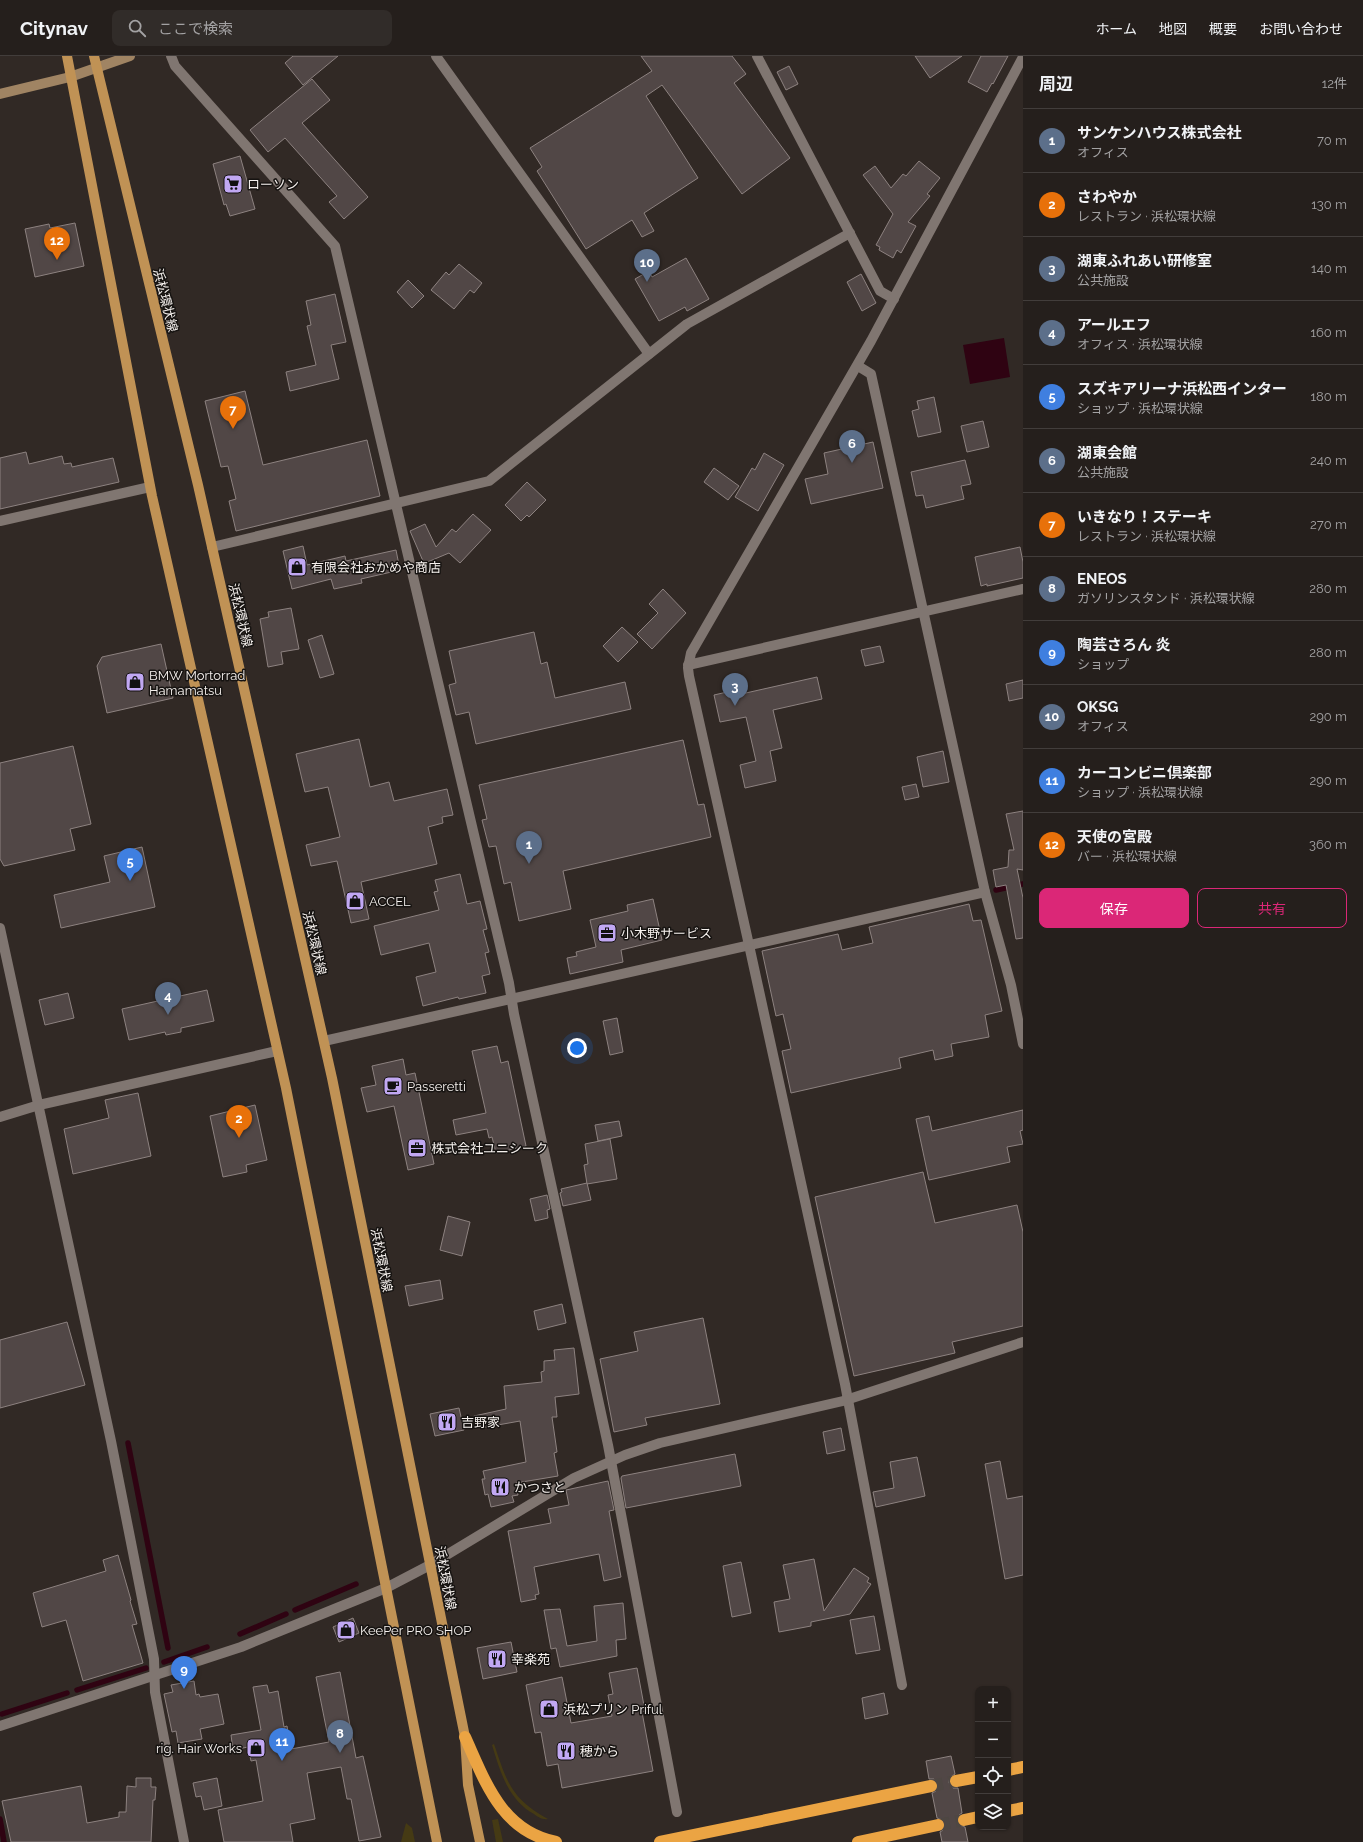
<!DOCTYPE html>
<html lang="ja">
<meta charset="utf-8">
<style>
body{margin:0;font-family:Raleway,"Noto Sans JP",sans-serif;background:#312c29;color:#f1f3f6}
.controls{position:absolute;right:12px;bottom:12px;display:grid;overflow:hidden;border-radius:8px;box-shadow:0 1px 3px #0004}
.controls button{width:36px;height:36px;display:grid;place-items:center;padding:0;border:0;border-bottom:1px solid #423d3b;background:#251f1c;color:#f1f3f6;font:20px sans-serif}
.you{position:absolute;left:577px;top:992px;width:14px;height:14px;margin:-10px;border:3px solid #fff;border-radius:50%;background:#1a73e8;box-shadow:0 0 0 6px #1a73e833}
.badge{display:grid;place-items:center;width:26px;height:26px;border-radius:50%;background:#db2777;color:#fff;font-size:13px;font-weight:700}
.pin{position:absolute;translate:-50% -33px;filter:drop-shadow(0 1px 2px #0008)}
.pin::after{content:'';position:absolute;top:21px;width:14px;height:12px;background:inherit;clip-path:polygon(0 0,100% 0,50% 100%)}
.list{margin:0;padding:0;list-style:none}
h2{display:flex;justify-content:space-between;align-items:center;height:52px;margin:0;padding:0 16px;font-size:17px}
h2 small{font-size:13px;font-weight:400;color:#a3a2a3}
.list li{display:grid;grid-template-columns:26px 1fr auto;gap:12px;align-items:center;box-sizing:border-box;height:64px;padding:0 16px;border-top:1px solid #423d3b}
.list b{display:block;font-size:15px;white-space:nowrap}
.list p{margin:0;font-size:13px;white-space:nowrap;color:#a3a2a3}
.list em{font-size:13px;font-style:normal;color:#a3a2a3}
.actions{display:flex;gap:8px;padding:12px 16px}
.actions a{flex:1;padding:9px 0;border:1px solid #db2777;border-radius:8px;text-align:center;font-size:14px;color:#db2777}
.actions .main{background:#db2777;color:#fff}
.icon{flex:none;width:22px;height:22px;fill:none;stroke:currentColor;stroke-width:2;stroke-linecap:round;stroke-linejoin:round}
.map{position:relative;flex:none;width:1023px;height:1786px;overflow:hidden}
header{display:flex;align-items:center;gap:24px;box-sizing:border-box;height:56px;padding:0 20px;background:#251f1c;border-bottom:1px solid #423d3b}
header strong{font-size:19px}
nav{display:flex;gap:22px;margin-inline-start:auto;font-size:14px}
.search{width:280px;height:36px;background:#312c29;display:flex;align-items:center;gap:10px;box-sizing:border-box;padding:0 14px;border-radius:8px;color:#a3a2a3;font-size:15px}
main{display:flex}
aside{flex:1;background:#251f1c}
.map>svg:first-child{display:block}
.green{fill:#453a14}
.water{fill:#2f0312}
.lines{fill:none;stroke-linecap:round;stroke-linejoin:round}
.stream{stroke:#2f0312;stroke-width:5.5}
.building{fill:#514746;stroke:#8d8280}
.motorway-tunnel{stroke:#4e4743;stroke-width:12;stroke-dasharray:12 6;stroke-linecap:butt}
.minor{stroke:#807671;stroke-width:10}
.tertiary{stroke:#807671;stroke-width:10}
.secondary{stroke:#a08463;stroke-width:10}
.primary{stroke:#c09255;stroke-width:10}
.motorway{stroke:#eba443;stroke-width:12}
.labels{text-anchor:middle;stroke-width:3;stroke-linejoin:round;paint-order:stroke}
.poi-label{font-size:13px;fill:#f5f0ed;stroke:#161311;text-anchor:start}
.street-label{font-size:13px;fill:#f5f0ed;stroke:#161311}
</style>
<header>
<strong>Citynav</strong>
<div class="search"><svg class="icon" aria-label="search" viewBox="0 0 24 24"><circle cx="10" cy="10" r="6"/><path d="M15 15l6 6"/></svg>ここで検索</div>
<nav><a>ホーム</a><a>地図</a><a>概要</a><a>お問い合わせ</a></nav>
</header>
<main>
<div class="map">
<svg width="1023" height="1786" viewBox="0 0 1023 1786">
<rect width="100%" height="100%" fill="#312925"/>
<g class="green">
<path d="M 494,1688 C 507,1726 511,1743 548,1763 C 542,1764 538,1761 534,1758 C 508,1744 500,1715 492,1689 Z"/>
<polygon points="498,1763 503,1786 496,1786 492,1764"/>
<polygon points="406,1767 412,1772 415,1786 401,1786"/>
</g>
<polygon class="water" points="1004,282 1010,321 970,328 963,289"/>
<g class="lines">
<g class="stream">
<polyline points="996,834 1023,828"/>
<polyline points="128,1387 168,1592"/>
<polyline points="295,1554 356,1528"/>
<polyline points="240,1578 286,1558"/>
<polyline points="164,1606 207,1591"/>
<polyline points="77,1634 146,1612"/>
<polyline points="2,1658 67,1637"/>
<polyline points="0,1763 4,1786"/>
</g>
</g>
<g class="building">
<polygon points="293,0 338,0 303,29 285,7"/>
<polygon points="641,0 732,0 746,18 734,27 790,102 742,138 662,29 646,40 698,122 644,157 654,175 642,181 632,164 586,193 537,115 542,111 530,92 652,15"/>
<polygon points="915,0 962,0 930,22"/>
<polygon points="981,0 1008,0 993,28 992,27 987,36 968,26"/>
<polygon points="789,10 798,28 786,34 777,16"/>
<polygon points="312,23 330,44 302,67 368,141 344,163 329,146 337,140 285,82 268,96 250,74"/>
<polygon points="240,100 255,153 230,160 226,148 224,149 213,108"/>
<polygon points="919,105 940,122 927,138 930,140 908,166 916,170 901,197 897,194 893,202 879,194 880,191 876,189 893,158 863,119 875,110 891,132 903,118 906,120"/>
<polygon points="75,167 84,210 35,221 25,173 49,168 50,172"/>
<polygon points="686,202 709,243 687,255 685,251 659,265 635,223 649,215 652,221"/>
<polygon points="459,208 482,227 474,237 470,234 454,253 431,234 446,216 449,219"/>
<polygon points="861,218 876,247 862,255 847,226"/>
<polygon points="408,224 424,240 412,252 397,236"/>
<polygon points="335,238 346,286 331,289 339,323 290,335 286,316 316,309 307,270 311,269 306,245"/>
<polygon points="245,335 263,409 367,384 380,440 236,475 229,445 236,443 228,410 221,411 205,345"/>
<polygon points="934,341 941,376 918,381 912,355 919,353 917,345"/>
<polygon points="983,365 989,391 967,396 961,370"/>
<polygon points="873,386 883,432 811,448 805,423 828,418 824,397"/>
<polygon points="26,396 29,408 62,400 64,408 71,407 72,411 113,402 119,426 0,453 0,402"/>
<polygon points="764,397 784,409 758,455 735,441 752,412 755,414"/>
<polygon points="965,404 971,428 961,430 964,443 926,452 923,439 916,440 911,416"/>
<polygon points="714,412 739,430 728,444 704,426"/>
<polygon points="527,426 546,444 529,461 527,459 521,465 505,449"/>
<polygon points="473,458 491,474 460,507 449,497 418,510 423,505 410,475 425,468 436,491 452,473 456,476"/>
<polygon points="303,490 307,509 345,500 346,505 396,494 400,514 361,523 362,527 334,533 331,523 292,533 283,495"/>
<polygon points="1020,491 1023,506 1023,522 987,530 987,528 981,530 975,501"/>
<polygon points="663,533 686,557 652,593 637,578 658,557 649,548"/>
<polygon points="291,552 299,593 281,596 283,608 268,611 260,563 269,561 268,556"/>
<polygon points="622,571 638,586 618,606 603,590"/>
<polygon points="534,576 541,608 547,606 555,642 625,626 631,653 476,688 469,656 456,659 449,629 456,627 449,595"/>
<polygon points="322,579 334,618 320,622 308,584"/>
<polygon points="161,588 173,642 107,657 97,610 102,601"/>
<polygon points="880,590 884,606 865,610 861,594"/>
<polygon points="817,621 822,643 773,654 782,692 770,695 776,725 745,732 740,709 756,705 746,661 720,666 714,639 727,636 728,641"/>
<polygon points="1023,624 1023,642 1009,645 1006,628"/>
<polygon points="359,683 370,731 389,726 394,745 447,733 453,759 442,761 443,767 428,771 437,808 361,826 369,863 351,867 337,805 311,810 306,789 340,781 328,731 305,736 296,698"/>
<polygon points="683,684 698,749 704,748 711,781 563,815 571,853 519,865 511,826 504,828 496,790 489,791 482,764 487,763 479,729"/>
<polygon points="73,690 91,768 70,773 75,794 4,810 0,803 0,707"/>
<polygon points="943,695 949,726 923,731 917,701"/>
<polygon points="916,728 919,741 905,744 902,731"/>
<polygon points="1023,755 1023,814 1017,813 1023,842 1023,882 1016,883 1006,829 996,831 993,814 1008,811 1009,794 1014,794 1006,758"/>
<polygon points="142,791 155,851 61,872 54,839 110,826 104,800"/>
<polygon points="460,818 467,848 480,845 487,873 483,874 489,896 485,897 490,918 482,920 486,937 459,943 458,941 423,950 416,921 436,916 429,887 381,899 374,870 439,854 434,836 438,835 435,824"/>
<polygon points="653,843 662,884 621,894 623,906 570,918 567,902 577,900 576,896 596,891 590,864 628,855 627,849"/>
<polygon points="969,848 973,865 981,864 1002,955 985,959 989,981 951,988 953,1000 935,1004 933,994 899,1002 901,1012 791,1037 782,995 791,993 783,958 776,960 762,895 838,878 842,894 873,887 869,871"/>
<polygon points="207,934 214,965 181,972 181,976 166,979 165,976 129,984 122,953"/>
<polygon points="68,937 74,962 45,969 39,944"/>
<polygon points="617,962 623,996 610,999 603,965"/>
<polygon points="497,990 501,1007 508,1005 526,1090 496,1097 492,1081 489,1082 487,1073 456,1079 453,1064 486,1057 472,995"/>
<polygon points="403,1003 406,1019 415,1017 434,1108 408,1114 394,1050 367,1056 361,1032 376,1029 372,1010"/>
<polygon points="138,1037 151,1100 73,1118 64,1073 109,1062 105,1044"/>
<polygon points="255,1049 267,1104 246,1109 247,1116 223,1121 210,1060"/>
<polygon points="1023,1054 1023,1074 1020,1075 1023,1088 1007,1091 1010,1106 929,1124 916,1063 929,1060 932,1075"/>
<polygon points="619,1065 622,1080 598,1085 595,1069"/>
<polygon points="610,1083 617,1123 587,1128 584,1109 588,1108 585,1088"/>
<polygon points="923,1116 935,1167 1017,1149 1023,1176 1023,1270 952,1286 955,1297 854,1320 815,1141"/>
<polygon points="587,1127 591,1144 563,1150 560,1137 562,1136 561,1133"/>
<polygon points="547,1139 550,1153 547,1154 548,1162 535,1165 530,1143"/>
<polygon points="448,1160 470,1166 462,1200 440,1194"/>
<polygon points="440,1224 443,1243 409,1250 405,1230"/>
<polygon points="562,1248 566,1267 538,1274 534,1255"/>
<polygon points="703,1262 720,1348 645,1362 647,1369 614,1376 600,1303 638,1295 634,1276"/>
<polygon points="67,1266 85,1329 0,1352 0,1284"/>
<polygon points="574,1292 579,1338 555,1341 557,1361 552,1361 557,1396 554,1397 558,1420 516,1427 518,1439 512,1440 514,1446 491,1451 488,1438 485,1439 482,1423 485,1423 483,1415 526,1406 520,1365 481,1372 480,1369 476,1369 474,1360 506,1353 504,1330 542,1326 541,1316 544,1315 544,1305 555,1304 554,1294"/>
<polygon points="459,1352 464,1374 435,1380 430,1358"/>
<polygon points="841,1372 845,1394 827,1398 823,1376"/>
<polygon points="735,1398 741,1430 626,1452 621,1422 622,1420"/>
<polygon points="917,1401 925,1440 876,1451 873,1436 894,1432 890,1406"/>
<polygon points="1000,1405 1007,1443 1023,1440 1023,1519 1005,1523 985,1408"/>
<polygon points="608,1425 614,1454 609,1455 621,1521 604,1525 599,1498 534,1511 539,1538 535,1539 536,1543 521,1546 508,1475 551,1467 548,1453 569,1449 566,1434"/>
<polygon points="118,1499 131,1544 130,1545 137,1568 132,1569 143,1607 83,1625 66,1564 42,1571 33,1537 106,1515 103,1504"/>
<polygon points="814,1503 824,1555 854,1512 869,1522 867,1526 871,1528 850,1558 811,1566 811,1570 779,1576 774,1546 790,1543 783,1509"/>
<polygon points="741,1506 751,1557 732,1561 723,1510"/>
<polygon points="623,1547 626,1583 616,1584 617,1600 560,1611 556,1592 551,1593 544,1554 560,1553 567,1590 597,1585 594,1550"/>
<polygon points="874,1560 880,1594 856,1598 850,1564"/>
<polygon points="353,1562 359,1577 339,1586 333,1571"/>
<polygon points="511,1586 517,1616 483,1623 477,1592"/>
<polygon points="637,1612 645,1655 642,1656 653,1715 562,1732 558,1708 547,1710 541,1676 535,1677 526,1629 562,1621 571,1667 612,1660 608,1639 613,1638 609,1617"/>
<polygon points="340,1616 356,1702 363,1700 381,1781 359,1785 351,1743 347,1743 341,1711 307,1717 315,1763 290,1768 293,1786 224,1786 218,1754 263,1745 256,1704 251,1705 248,1691 233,1694 231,1679 261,1674 253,1631 267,1629 269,1637 278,1635 284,1671 287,1670 291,1693 329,1686 316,1621"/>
<polygon points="194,1625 196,1639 199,1638 200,1641 218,1638 224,1668 200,1673 202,1683 178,1687 176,1675 172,1676 164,1638 173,1636 171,1629"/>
<polygon points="884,1637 888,1658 865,1663 862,1642"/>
<polygon points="951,1700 955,1718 949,1722 949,1727 953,1732 958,1732 962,1757 959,1759 957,1765 959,1769 965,1771 968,1786 942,1786 940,1776 943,1774 945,1768 943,1764 937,1762 932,1737 936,1735 938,1728 934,1723 929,1723 926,1705"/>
<polygon points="136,1722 151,1722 151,1731 156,1731 155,1744 153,1744 151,1786 11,1786 2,1745 81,1730 87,1767 119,1761 119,1756 126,1756 127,1730 136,1731"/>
<polygon points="217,1722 222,1750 204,1754 201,1740 196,1741 193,1727"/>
</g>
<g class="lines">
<g class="motorway-tunnel">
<polyline points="931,1730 956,1725"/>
<polyline points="938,1769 964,1764"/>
</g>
<g class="minor">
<polyline points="171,0 175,10 335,190 509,927 514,958 608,1389 677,1756"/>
<polyline points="436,0 649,298"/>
<polyline points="757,0 880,235 894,243"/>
<polyline points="0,465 150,431"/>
<polyline points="212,491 489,425 687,268 850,177"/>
<polyline points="688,609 1023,533"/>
<polyline points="0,872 111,1385 154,1603 155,1636 184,1786"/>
<polyline points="749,889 845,1328 902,1629"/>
<polyline points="324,985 985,836"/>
<polyline points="0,1061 39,1049 277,995"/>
</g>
<g class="tertiary">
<polyline points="858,310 871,318 985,836 1011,929 1023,988"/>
<polyline points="749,889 689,620 688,612 691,597 871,285 1023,1"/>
<polyline points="0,1670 241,1591 386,1532 430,1509 574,1422 625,1399 660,1387 843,1345 1023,1286"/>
</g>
<polyline class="secondary" points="0,38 70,21 130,0"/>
<g class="primary">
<polyline points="67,0 152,440 286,1032 437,1786"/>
<polyline points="94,0 198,429 332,1022 465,1681 468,1729 480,1786"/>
</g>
<g class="motorway">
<path d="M 465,1681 C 485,1725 501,1775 556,1786"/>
<polyline points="1008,1714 1023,1711"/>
<polyline points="956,1725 978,1721"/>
<polyline points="1008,1755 1023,1752"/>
<polyline points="964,1764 978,1761"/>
<polyline points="660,1786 931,1730"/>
<polyline points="858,1786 938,1769"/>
</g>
</g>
<defs>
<g id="supermarket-square" transform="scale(1)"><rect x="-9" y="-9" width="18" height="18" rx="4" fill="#c1a8f3" stroke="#161311"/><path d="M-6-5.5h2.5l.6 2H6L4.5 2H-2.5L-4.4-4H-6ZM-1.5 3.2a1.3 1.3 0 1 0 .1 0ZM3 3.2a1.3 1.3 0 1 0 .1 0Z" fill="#111"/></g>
<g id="shop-square" transform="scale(1)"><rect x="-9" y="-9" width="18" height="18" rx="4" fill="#c1a8f3" stroke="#161311"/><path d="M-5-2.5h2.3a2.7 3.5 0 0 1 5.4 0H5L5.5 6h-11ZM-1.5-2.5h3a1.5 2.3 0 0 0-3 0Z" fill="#111"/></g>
<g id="office-square" transform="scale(1)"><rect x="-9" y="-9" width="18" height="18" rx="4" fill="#c1a8f3" stroke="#161311"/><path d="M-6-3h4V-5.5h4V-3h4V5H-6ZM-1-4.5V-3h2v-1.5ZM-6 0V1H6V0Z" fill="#111"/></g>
<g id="cafe-square" transform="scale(1)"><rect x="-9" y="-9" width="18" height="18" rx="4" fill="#c1a8f3" stroke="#161311"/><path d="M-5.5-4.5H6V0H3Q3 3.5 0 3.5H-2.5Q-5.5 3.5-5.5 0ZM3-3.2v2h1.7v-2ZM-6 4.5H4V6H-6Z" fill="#111"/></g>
<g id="restaurant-square" transform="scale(1)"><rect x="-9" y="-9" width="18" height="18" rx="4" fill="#c1a8f3" stroke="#161311"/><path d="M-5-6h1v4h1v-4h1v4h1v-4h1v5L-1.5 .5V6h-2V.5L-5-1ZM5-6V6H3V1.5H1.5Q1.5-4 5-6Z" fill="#111"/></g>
</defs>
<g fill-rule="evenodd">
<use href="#supermarket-square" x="233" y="128"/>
<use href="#shop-square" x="297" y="511"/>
<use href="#shop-square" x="135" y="626"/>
<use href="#shop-square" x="355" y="845"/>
<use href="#office-square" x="607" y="877"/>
<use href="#cafe-square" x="393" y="1030"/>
<use href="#office-square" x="417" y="1092"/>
<use href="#restaurant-square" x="447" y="1366"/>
<use href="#restaurant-square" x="500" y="1431"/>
<use href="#shop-square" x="346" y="1574"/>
<use href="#restaurant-square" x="497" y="1603"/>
<use href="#shop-square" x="549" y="1653"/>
<use href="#shop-square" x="256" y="1692"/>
<use href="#restaurant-square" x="566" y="1695"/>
</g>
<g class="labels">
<g class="poi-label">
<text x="247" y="133">ローソン</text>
<text x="311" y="516">有限会社おかめや商店</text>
<text x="149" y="624">BMW Mortorrad<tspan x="149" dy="15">Hamamatsu</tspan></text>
<text x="369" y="850">ACCEL</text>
<text x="621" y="882">小木野サービス</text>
<text x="407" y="1035">Passeretti</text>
<text x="431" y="1097">株式会社ユニシーク</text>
<text x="461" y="1371">吉野家</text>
<text x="514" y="1436">かつさと</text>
<text x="360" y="1579">KeePer PRO SHOP</text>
<text x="511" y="1608">幸楽苑</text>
<text x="563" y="1658">浜松プリン Priful</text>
<text x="242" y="1697" text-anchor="end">rig. Hair Works</text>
<text x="580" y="1700">穂から</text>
</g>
<g class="street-label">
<text transform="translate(166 244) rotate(76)" y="5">浜松環状線</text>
<text transform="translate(241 559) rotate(77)" y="5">浜松環状線</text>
<text transform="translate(315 887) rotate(77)" y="5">浜松環状線</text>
<text transform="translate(382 1204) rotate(79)" y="5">浜松環状線</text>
<text transform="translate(446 1522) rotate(79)" y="5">浜松環状線</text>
</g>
</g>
</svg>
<div class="controls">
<button>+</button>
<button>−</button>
<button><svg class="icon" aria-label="locate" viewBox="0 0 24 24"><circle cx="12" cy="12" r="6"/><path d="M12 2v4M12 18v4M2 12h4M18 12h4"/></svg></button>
<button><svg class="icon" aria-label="layers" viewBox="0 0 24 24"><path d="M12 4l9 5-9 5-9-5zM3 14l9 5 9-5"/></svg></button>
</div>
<div class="you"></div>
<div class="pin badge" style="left:529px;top:808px;background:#5c6f8a">1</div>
<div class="pin badge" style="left:239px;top:1082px;background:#e8710a">2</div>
<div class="pin badge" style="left:735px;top:650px;background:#5c6f8a">3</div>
<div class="pin badge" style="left:168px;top:959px;background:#5c6f8a">4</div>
<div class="pin badge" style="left:130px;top:825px;background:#3f7fe0">5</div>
<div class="pin badge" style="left:852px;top:407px;background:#5c6f8a">6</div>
<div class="pin badge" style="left:233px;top:373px;background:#e8710a">7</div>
<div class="pin badge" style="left:340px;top:1697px;background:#5c6f8a">8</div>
<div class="pin badge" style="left:184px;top:1633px;background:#3f7fe0">9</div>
<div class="pin badge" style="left:647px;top:226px;background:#5c6f8a">10</div>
<div class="pin badge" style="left:282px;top:1705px;background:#3f7fe0">11</div>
<div class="pin badge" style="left:57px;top:204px;background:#e8710a">12</div>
</div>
<aside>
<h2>周辺<small>12件</small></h2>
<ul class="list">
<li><span class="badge" style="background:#5c6f8a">1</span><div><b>サンケンハウス株式会社</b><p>オフィス</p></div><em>70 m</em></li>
<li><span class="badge" style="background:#e8710a">2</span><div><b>さわやか</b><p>レストラン · 浜松環状線</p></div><em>130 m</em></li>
<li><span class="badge" style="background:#5c6f8a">3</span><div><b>湖東ふれあい研修室</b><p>公共施設</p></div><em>140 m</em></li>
<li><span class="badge" style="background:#5c6f8a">4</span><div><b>アールエフ</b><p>オフィス · 浜松環状線</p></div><em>160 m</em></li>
<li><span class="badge" style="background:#3f7fe0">5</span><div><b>スズキアリーナ浜松西インター</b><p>ショップ · 浜松環状線</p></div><em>180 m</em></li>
<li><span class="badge" style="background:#5c6f8a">6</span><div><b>湖東会館</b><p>公共施設</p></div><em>240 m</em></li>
<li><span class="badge" style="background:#e8710a">7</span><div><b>いきなり！ステーキ</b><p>レストラン · 浜松環状線</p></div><em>270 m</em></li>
<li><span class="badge" style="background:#5c6f8a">8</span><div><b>ENEOS</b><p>ガソリンスタンド · 浜松環状線</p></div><em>280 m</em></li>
<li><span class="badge" style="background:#3f7fe0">9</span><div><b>陶芸さろん 炎</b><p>ショップ</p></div><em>280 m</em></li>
<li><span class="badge" style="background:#5c6f8a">10</span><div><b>OKSG</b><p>オフィス</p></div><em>290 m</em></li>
<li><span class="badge" style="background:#3f7fe0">11</span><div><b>カーコンビニ倶楽部</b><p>ショップ · 浜松環状線</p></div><em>290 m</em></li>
<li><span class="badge" style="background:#e8710a">12</span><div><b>天使の宮殿</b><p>バー · 浜松環状線</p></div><em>360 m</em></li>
</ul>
<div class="actions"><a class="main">保存</a><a>共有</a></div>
</aside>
</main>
